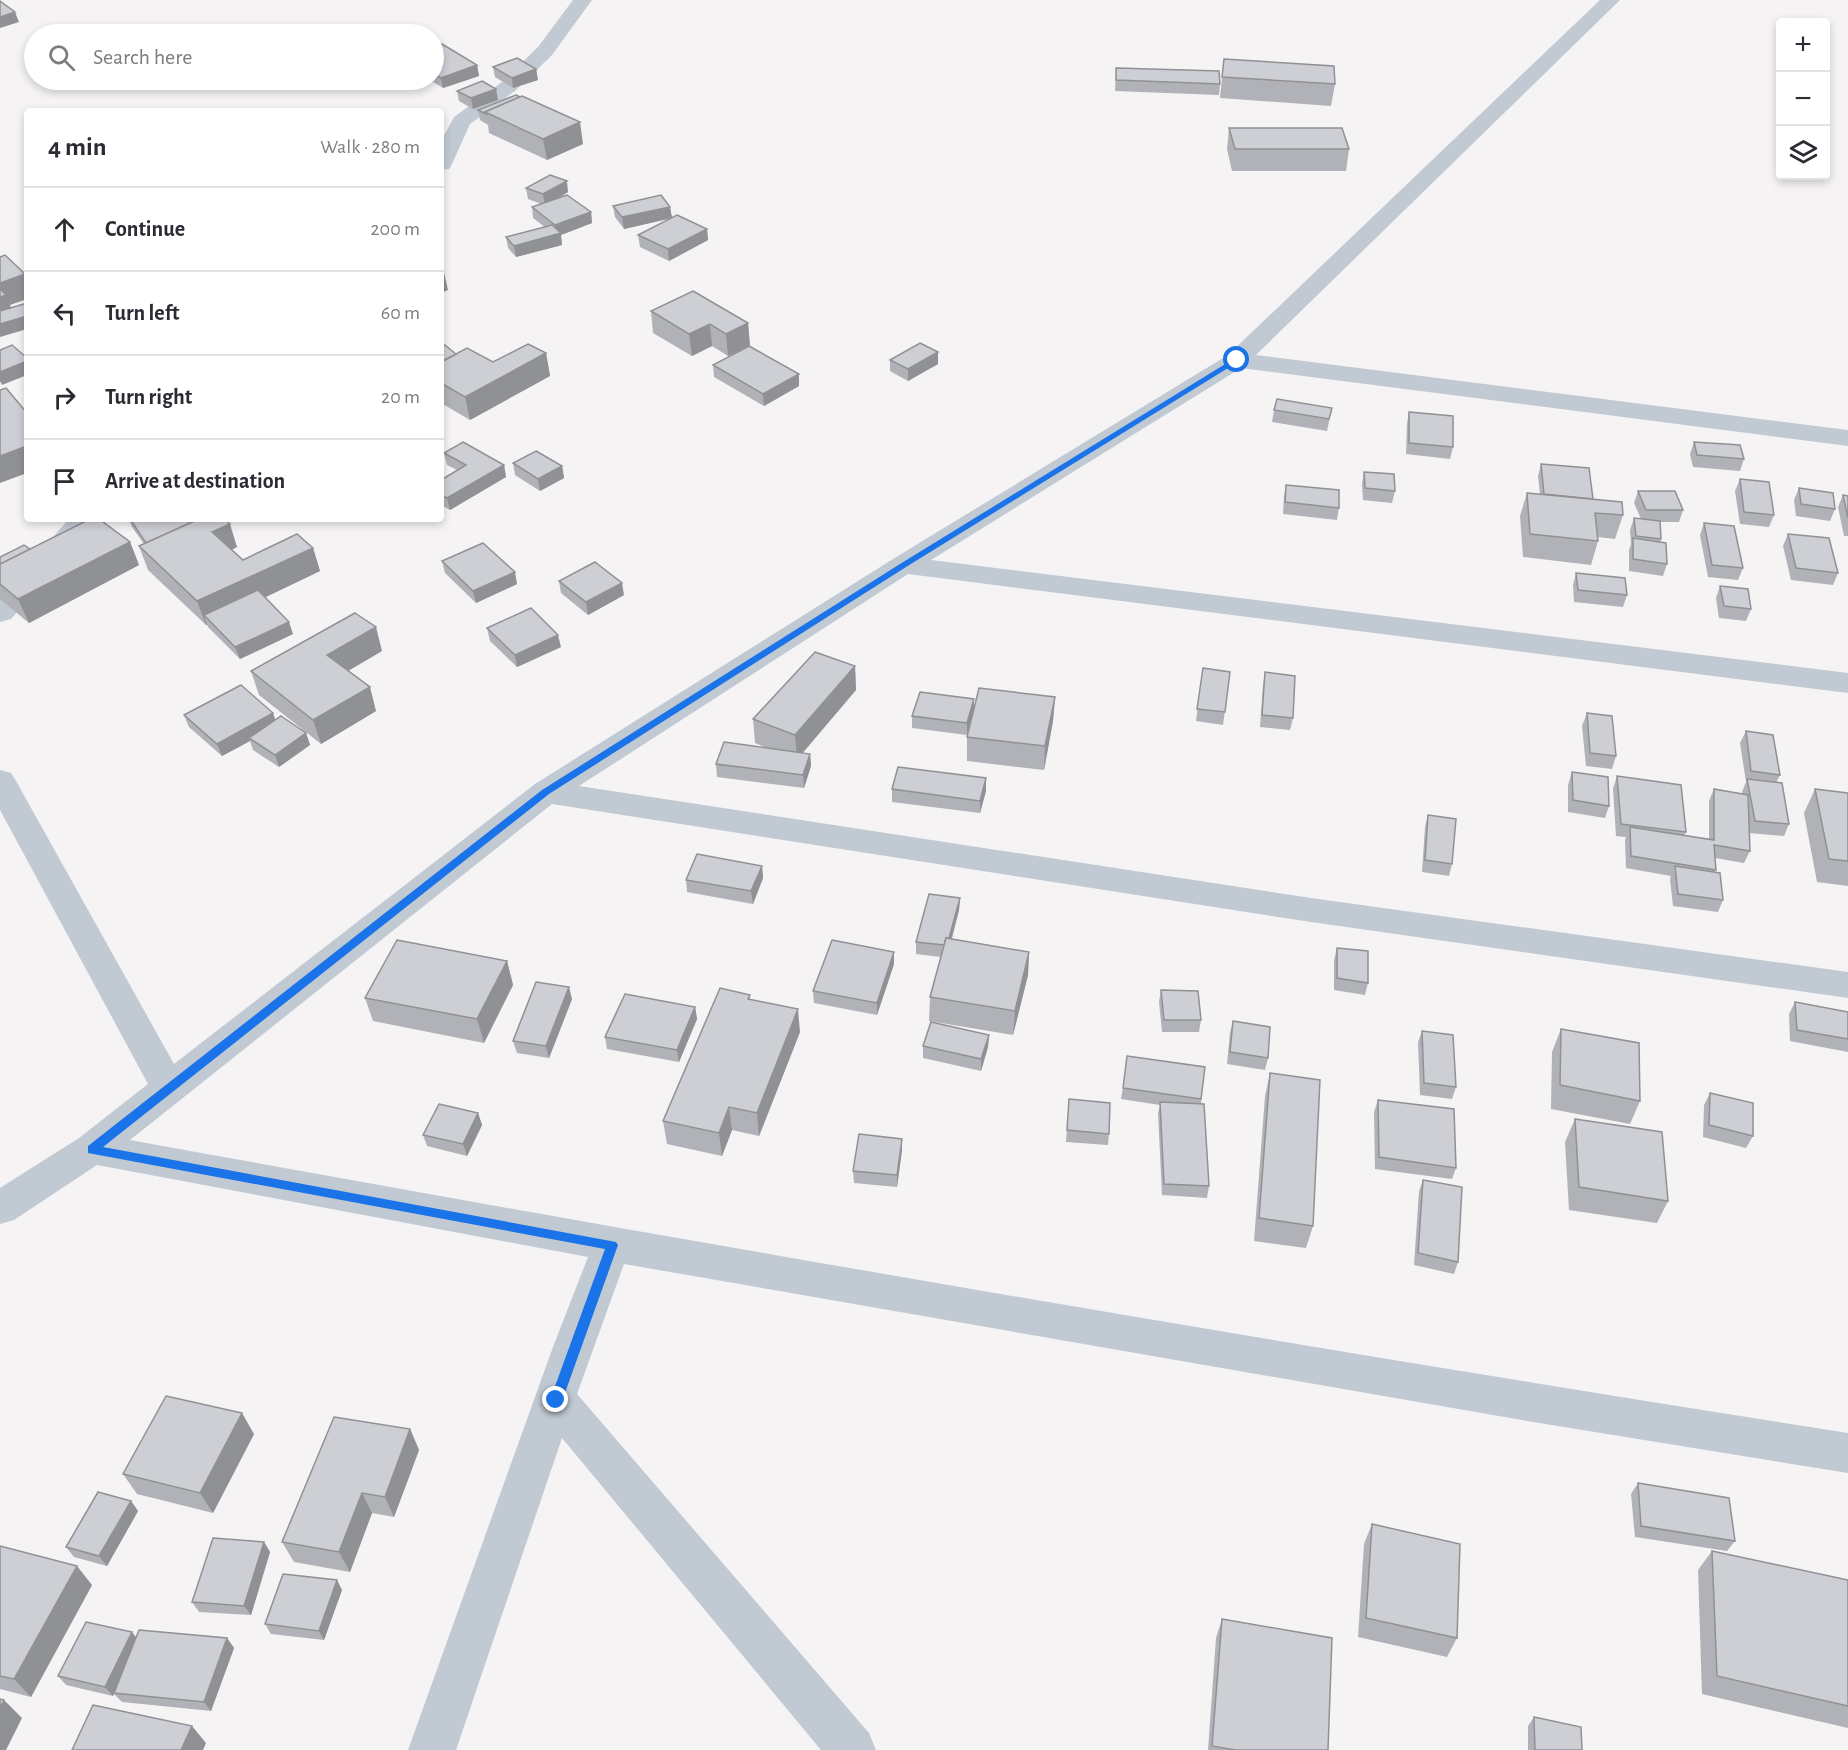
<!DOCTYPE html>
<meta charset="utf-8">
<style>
body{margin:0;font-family:"Alegreya Sans",sans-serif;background:#f2f2f3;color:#2b2b33}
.controls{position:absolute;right:18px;top:18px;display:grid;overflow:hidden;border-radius:6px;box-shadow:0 3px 9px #0003}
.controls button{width:54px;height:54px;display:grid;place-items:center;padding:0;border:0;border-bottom:2px solid #e1e1e2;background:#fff;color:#2b2b33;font:30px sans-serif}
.stop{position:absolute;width:18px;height:18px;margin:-14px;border:4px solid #1a73e8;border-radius:50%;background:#fff}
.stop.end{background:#1a73e8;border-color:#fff;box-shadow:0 2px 6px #0008}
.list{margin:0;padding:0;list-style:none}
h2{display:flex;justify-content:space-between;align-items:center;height:78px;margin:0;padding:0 24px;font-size:26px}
h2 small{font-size:20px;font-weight:400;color:#7c7c81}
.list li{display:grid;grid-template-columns:39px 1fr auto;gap:18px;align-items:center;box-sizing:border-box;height:84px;padding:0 24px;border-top:2px solid #e1e1e2}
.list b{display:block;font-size:22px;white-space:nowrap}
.list em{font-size:20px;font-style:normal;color:#7c7c81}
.icon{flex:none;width:33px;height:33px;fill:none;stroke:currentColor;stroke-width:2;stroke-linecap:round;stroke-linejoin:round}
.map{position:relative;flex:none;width:1848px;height:1750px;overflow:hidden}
.search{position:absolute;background:#fff;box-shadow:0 3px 9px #0003;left:24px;top:24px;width:420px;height:66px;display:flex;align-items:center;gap:15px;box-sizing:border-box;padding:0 21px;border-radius:33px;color:#7c7c81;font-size:22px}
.panel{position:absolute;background:#fff;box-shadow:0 3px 9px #0003;left:24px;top:108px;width:420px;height:414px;border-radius:6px}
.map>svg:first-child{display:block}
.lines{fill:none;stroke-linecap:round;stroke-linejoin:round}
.street{fill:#c1cad2;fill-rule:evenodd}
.wall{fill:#b0b2b7}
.shaded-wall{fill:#909195}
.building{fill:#cdcfd5;stroke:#909195;stroke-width:1.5}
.route{fill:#1a73e8}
</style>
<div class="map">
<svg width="1848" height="1750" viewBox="0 0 1848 1750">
<rect width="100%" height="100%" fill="#f5f3f3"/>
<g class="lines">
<g class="street">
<polygon points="573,0 592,0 552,55 516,90 470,124 452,164 449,169 441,170 441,141 454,117 502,82 538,47"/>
<path d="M 1600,0 L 1620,0 L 1256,355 L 1848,430 L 1848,446 L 1241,368 L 931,560 L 1848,673 L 1848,693 L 908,574 L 579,786 L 1311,898 L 1848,972 L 1848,998 L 1311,922 L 552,804 L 130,1140 C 701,1244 1274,1343 1848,1433 L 1848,1473 L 1533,1422 L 624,1264 L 577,1394 L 869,1733 L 876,1750 L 821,1750 L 562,1438 L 456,1750 L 408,1750 L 553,1347 L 588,1257 L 97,1165 L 14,1220 L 0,1224 L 0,1188 L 79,1138 L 148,1084 L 0,810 L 0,770 L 11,773 L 16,781 L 174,1064 L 535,784 L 893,559 L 1228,355 Z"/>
<polygon points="69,519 98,519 11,619 0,622 0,596"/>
</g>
</g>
<g class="wall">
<polygon points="434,46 477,65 479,76 443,88 430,80 434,80"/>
<polygon points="1224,59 1335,84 1331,106 1220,98"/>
<polygon points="493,67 536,69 538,80 513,88 495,77"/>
<polygon points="1116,68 1220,84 1219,95 1115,91"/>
<polygon points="457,91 498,100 473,109 459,101"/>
<polygon points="478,110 583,144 547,160 489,133 488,125 480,120"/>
<polygon points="1229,128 1349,149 1346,171 1232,171 1227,149"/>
<polygon points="526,188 568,192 558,198 591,212 592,223 561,235 562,245 516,257 508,248 506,237 545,227 533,218 532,207 541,204 528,199"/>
<polygon points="613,206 670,207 672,218 624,229 615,217"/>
<polygon points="707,229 708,240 669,261 640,247 638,235"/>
<polygon points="651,311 748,323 750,346 728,356 712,346 692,356 653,333"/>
<polygon points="441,347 456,354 493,362 546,353 550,376 470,420 441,403"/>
<polygon points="890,360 938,364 908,381 890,371"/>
<polygon points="713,365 799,374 799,386 764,406 714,377"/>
<polygon points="1332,408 1327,431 1272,422 1274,410"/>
<polygon points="1409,412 1453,447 1450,459 1406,454 1407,423"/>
<polygon points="1694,442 1744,459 1740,471 1693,467 1690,454"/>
<polygon points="444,453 504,465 506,477 450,510 441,505 441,480 457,470 447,465"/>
<polygon points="513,463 562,466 564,478 540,491 515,475"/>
<polygon points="1541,464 1593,499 1623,515 1615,539 1598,537 1598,541 1591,565 1523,557 1520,516 1527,493 1540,494 1538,476"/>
<polygon points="1364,472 1395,491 1392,503 1363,500 1362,484"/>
<polygon points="1740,479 1774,515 1769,527 1740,524 1735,491"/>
<polygon points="1286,485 1339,508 1337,520 1283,514 1284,497"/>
<polygon points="1799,488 1835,509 1830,521 1796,516 1794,500"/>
<polygon points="1638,491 1683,510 1679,522 1660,522 1661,539 1660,542 1667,564 1663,576 1629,571 1629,550 1631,544 1630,530 1634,518 1641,519 1634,503"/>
<polygon points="1843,495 1848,496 1848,536 1844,536 1838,507"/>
<polygon points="129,519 224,519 237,547 232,550 243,560 313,548 320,571 265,597 293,634 240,659 208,627 207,625 206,625 148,570 139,546 144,544 132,527"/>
<polygon points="1704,523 1743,568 1738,580 1708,577 1700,535"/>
<polygon points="1788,534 1838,573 1833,585 1791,580 1783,546"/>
<polygon points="130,542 139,565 29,623 0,599 0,557 30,549"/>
<polygon points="442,561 517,584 476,603 445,573"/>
<polygon points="1576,573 1627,595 1623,607 1574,602 1573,585"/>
<polygon points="559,581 624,595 588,615 561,593"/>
<polygon points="1720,586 1751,609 1746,621 1719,618 1716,598"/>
<polygon points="487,628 561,647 517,667 490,641"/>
<polygon points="382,651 348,671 376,711 321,744 259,695 251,671"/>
<polygon points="855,666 856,690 803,753 810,754 811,766 804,788 717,777 716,764 767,748 755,743 753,719"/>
<polygon points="1203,668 1230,672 1223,725 1196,721"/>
<polygon points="1265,672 1293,718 1290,730 1260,727 1263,685"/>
<polygon points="1055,697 1053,721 1044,770 967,761 967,737 970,724 967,735 912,728 912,716 974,699 974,708"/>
<polygon points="1587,713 1616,756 1612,769 1586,766 1582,726"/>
<polygon points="184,715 275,720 306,733 310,745 279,767 253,750 250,741 222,756 189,727"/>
<polygon points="1746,731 1780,775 1776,783 1789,824 1784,836 1749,833 1750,851 1744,863 1715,858 1716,870 1714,872 1723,900 1718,912 1673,906 1670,879 1671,876 1626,868 1625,840 1626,837 1616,836 1613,789 1617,776 1686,832 1684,836 1709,839 1709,801 1714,789 1742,794 1742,792 1746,782 1740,743"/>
<polygon points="1572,772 1609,806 1605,818 1568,812 1568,785"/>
<polygon points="892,789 986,791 980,813 892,802"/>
<polygon points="1815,789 1848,793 1848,886 1817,882 1804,813"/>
<polygon points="1428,815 1452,864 1449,876 1422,872 1425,827"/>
<polygon points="762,866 763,878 753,904 687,892 686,880"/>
<polygon points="960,898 959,910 952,939 1029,952 1028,975 1013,1035 929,1021 930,997 941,957 916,954 916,942"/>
<polygon points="1337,948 1368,983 1365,995 1334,990 1334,960"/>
<polygon points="894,952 894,964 877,1015 814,1003 813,991"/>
<polygon points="507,961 513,985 484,1043 373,1021 365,998"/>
<polygon points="1161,990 1201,1020 1199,1032 1162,1032 1159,1002"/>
<polygon points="750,995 750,999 800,1032 759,1136 732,1130 722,1156 667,1144 663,1121"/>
<polygon points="572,999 549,1058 517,1053 513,1041"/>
<polygon points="1795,1002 1848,1012 1848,1052 1790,1041 1789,1014"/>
<polygon points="695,1007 697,1019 679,1062 607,1049 605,1037"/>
<polygon points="1233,1021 1268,1058 1265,1070 1227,1064 1230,1033"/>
<polygon points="1561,1029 1640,1101 1630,1124 1551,1109 1552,1052"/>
<polygon points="1422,1031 1456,1087 1452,1099 1420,1095 1418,1042"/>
<polygon points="989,1035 988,1047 981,1071 923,1058 923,1046"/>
<polygon points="1205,1067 1201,1104 1209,1186 1207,1198 1162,1195 1158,1113 1160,1105 1121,1099 1123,1088"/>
<polygon points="1270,1073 1313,1226 1306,1248 1254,1241 1265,1096"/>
<polygon points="1710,1093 1753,1136 1746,1148 1703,1137 1704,1105"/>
<polygon points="1069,1099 1109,1134 1108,1145 1066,1142"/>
<polygon points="1378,1100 1456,1168 1452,1179 1375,1169 1374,1112"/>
<polygon points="478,1113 482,1125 467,1156 427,1146 423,1135"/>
<polygon points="1575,1119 1668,1201 1657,1223 1569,1210 1565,1142"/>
<polygon points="902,1150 897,1187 854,1183 853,1171"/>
<polygon points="1423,1180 1458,1262 1454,1274 1414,1265 1419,1191"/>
<polygon points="410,1429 419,1450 394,1517 372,1513 350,1572 294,1562 282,1542"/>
<polygon points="254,1434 213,1513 137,1494 123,1474"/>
<polygon points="1638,1483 1735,1541 1727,1551 1635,1537 1631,1494"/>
<polygon points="131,1501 138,1511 107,1566 74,1557 66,1547"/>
<polygon points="1372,1524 1457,1638 1447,1657 1358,1637 1364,1544"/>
<polygon points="264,1542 270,1552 251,1615 199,1612 192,1602"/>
<polygon points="0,1546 92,1585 31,1697 0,1689"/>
<polygon points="1712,1551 1848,1580 1848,1728 1702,1694 1698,1570"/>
<polygon points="342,1590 324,1640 271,1634 265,1624"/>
<polygon points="1222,1619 1328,1750 1208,1750 1216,1638"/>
<polygon points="136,1637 227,1638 234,1648 211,1711 122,1702 114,1694 113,1696 66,1685 58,1676"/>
<polygon points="1534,1717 1582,1750 1528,1750 1528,1726"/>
</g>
<g class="shaded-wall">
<polygon points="15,12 19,22 0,28 0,17"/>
<polygon points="477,65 479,76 443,88 441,78"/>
<polygon points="536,69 538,80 513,88 512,78"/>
<polygon points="496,89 498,100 473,109 471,98"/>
<polygon points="580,122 583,144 547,160 543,139"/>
<polygon points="567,181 568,192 545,206 543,194"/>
<polygon points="670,207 672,218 624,229 622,217"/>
<polygon points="591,212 592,223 561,235 562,245 516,257 514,246 557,234 555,225"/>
<polygon points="707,229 708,240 669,261 668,249"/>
<polygon points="443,268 448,290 441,293 441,269"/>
<polygon points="25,274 27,278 27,299 10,305 15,317 0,322 0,283"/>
<polygon points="27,316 27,329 0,337 0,324"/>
<polygon points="748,323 750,346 728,356 726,334"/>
<polygon points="710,324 712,346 692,356 689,334"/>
<polygon points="938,352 938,364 908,381 908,369"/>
<polygon points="546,353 550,376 470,420 465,397"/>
<polygon points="27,361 27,375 2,385 0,381 0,372"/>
<polygon points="799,374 799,386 764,406 763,394"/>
<polygon points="27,446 27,473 0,483 0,456"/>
<polygon points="504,465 506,477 450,510 447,498"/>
<polygon points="562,466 564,478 540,491 538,479"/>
<polygon points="230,524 237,547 220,555 212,532"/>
<polygon points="130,542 139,565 29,623 18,599"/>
<polygon points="313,548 320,571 212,623 204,615 207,625 206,625 197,601"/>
<polygon points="515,572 517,584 476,603 473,591"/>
<polygon points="622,583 624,595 588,615 586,602"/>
<polygon points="289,622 293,634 240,659 235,647"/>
<polygon points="376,627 382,651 334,679 327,655"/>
<polygon points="558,635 561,647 517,667 515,655"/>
<polygon points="855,666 856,690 797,759 795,735"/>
<polygon points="370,687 376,711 321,744 313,720"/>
<polygon points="1055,697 1053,721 1044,770 1045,746"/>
<polygon points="974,699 974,711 967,735 967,723"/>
<polygon points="273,713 277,725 249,738 250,741 222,756 217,744"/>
<polygon points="306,733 310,745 279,767 275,755"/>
<polygon points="810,754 811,766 804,788 803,775"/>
<polygon points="986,778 986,791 980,813 980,801"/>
<polygon points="762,866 763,878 753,904 751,891"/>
<polygon points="960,898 959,910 946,958 947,946"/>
<polygon points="894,952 894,964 877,1015 877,1003"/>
<polygon points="1029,952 1028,975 1013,1035 1015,1011"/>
<polygon points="507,961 513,985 484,1043 477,1019"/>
<polygon points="569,987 572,999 549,1058 546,1046"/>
<polygon points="695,1007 697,1019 679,1062 677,1050"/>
<polygon points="798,1009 800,1032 759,1136 757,1113"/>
<polygon points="989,1035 988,1047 981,1071 981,1059"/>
<polygon points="729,1107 732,1130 722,1156 719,1133"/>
<polygon points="478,1113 482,1125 467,1156 463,1144"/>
<polygon points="902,1139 902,1150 897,1187 897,1175"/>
<polygon points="242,1413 254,1434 213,1513 200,1493"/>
<polygon points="410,1429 419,1450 394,1517 385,1497"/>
<polygon points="362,1493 372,1513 350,1572 339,1552"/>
<polygon points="131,1501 138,1511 107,1566 99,1556"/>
<polygon points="264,1542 270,1552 251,1615 244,1606"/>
<polygon points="77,1566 92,1585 31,1697 14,1679"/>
<polygon points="337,1580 342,1590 324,1640 319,1631"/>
<polygon points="132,1632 140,1642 113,1696 105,1687"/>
<polygon points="227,1638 234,1648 211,1711 204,1702"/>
<polygon points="4,1700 22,1718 6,1750 0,1750 0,1708"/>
<polygon points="192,1726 206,1743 203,1750 181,1750"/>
</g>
<g class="building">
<polygon points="0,1 15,12 0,17"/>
<polygon points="353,32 360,34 347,34"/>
<polygon points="442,44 477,65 441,78 434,73 434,46"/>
<polygon points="517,58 536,69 512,78 493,67"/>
<polygon points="1224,59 1334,66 1335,84 1222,77"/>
<polygon points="1116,68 1219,71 1220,84 1116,80"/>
<polygon points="482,81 496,89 471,98 457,91"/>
<polygon points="516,95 520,97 485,112 486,114 478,110"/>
<polygon points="522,96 580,122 543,139 485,112"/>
<polygon points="1229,128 1342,128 1349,149 1235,149"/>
<polygon points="550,175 567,181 543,194 526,188"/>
<polygon points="567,195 591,212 555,225 532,207"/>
<polygon points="661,195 670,207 622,217 613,206"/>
<polygon points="677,215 707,229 668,249 638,235"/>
<polygon points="552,225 561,233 514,246 506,237"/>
<polygon points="5,255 25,274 0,283 0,257"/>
<polygon points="0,289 6,295 0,297"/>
<polygon points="693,291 748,323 726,334 710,324 689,334 651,311"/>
<polygon points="27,303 27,316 0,324 0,311"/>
<polygon points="920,343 938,352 908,369 890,360"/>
<polygon points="528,344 546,353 465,397 441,383 441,362 467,348 493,362"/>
<polygon points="12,345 27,358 27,361 0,372 0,350"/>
<polygon points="445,345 456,354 441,362 441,347"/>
<polygon points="749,346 799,374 763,394 713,365"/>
<polygon points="6,388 27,413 27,446 0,456 0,390"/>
<polygon points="1277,399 1332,408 1329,419 1274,410"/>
<polygon points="1409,412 1453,416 1453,447 1409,443"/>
<polygon points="463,442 504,465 447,498 441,494 441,480 466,465 444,453"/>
<polygon points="1694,442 1740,445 1744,459 1697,455"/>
<polygon points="536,451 562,466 538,479 513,463"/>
<polygon points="1541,464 1589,468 1593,499 1544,494"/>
<polygon points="1364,472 1394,474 1395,491 1365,488"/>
<polygon points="1740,479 1769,482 1774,515 1744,512"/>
<polygon points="1286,485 1339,490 1339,508 1285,502"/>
<polygon points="1799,488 1833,493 1835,509 1801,504"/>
<polygon points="1638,491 1675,491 1683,510 1646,510"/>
<polygon points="1527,493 1622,502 1623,515 1595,513 1598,541 1530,534"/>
<polygon points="1843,495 1848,496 1848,518"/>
<polygon points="1634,518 1660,521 1661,539 1636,536"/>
<polygon points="90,519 99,519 130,542 18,599 0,584 0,564"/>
<polygon points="130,519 199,519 146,543"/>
<polygon points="199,519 224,519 230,524 212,532 243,560 297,534 313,548 197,601 139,546"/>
<polygon points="1704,523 1734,526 1743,568 1712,565"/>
<polygon points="1788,534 1829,538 1838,573 1796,568"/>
<polygon points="1633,538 1666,543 1667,564 1633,559"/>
<polygon points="483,543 515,572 473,591 442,561"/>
<polygon points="24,545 30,549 0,564 0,557"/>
<polygon points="595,562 622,583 586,602 559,581"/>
<polygon points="1576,573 1625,578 1627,595 1578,590"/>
<polygon points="1720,586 1748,589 1751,609 1724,606"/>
<polygon points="258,590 289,622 235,647 204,615"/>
<polygon points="531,608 558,635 515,655 487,628"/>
<polygon points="355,613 376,627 327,655 370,687 313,720 251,671"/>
<polygon points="815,652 855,666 795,735 753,719"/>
<polygon points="1203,668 1230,672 1225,712 1197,709"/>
<polygon points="1265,672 1295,676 1293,718 1262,715"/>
<polygon points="241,685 273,713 217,744 184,715"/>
<polygon points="979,688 1055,697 1045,746 967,737"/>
<polygon points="920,692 974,699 967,723 912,716"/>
<polygon points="1587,713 1612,716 1616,756 1590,753"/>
<polygon points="281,716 306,733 275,755 249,738"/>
<polygon points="1746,731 1773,735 1780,775 1751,771"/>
<polygon points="724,742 810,754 803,775 716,764"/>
<polygon points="898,767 986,778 980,801 892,789"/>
<polygon points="1572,772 1608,777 1609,806 1573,800"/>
<polygon points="1617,776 1681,785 1686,832 1621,824"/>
<polygon points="1747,779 1782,783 1789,824 1755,821"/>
<polygon points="1714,789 1748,795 1750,851 1714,845 1716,870 1631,856 1630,827 1714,840"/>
<polygon points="1815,789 1848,793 1848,861 1829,859"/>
<polygon points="1428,815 1456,819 1452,864 1425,860"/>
<polygon points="697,854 762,866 751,891 686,880"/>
<polygon points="1675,866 1720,873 1723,900 1678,894"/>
<polygon points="929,894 960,898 949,938 946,938 944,945 916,942"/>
<polygon points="946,938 1029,952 1015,1011 930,997"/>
<polygon points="397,940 507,961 477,1019 365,998"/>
<polygon points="832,940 894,952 877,1003 813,991"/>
<polygon points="1337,948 1368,951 1368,983 1337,978"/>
<polygon points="536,982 569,987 546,1046 513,1041"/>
<polygon points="720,988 750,995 748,999 798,1009 757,1113 729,1107 719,1133 663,1121"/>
<polygon points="1161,990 1198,991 1201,1020 1164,1020"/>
<polygon points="625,994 695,1007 677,1050 605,1037"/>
<polygon points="1795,1002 1848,1012 1848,1039 1797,1030"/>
<polygon points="1233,1021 1270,1027 1268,1058 1230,1052"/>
<polygon points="931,1022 989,1035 981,1059 923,1046"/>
<polygon points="1561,1029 1639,1043 1640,1101 1560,1085"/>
<polygon points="1422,1031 1453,1035 1456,1087 1424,1083"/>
<polygon points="1127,1056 1205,1067 1201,1099 1123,1088"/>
<polygon points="1270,1073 1320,1080 1313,1226 1259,1218"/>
<polygon points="1710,1093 1753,1103 1753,1136 1709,1125"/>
<polygon points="1069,1099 1110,1103 1109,1134 1067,1130"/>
<polygon points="1378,1100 1454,1109 1456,1168 1379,1157"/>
<polygon points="1160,1102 1204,1104 1209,1186 1164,1184"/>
<polygon points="439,1104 478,1113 463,1144 423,1135"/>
<polygon points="1575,1119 1662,1132 1668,1201 1579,1187"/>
<polygon points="859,1134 902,1139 897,1175 853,1171"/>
<polygon points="1423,1180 1462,1187 1458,1262 1418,1253"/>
<polygon points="166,1396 242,1413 200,1493 123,1474"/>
<polygon points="334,1417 410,1429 385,1497 362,1493 339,1552 282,1542"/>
<polygon points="1638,1483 1729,1498 1735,1541 1641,1526"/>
<polygon points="98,1492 131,1501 99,1556 66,1547"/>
<polygon points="1372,1524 1460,1544 1457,1638 1366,1618"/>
<polygon points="213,1538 264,1542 244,1606 192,1602"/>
<polygon points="0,1546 77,1566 14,1679 0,1676"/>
<polygon points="1712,1551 1848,1580 1848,1706 1717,1676"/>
<polygon points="283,1574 337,1580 319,1631 265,1624"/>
<polygon points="1222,1619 1332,1638 1328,1750 1235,1750 1212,1746"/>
<polygon points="86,1622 132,1632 105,1687 58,1676"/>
<polygon points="139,1630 227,1638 204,1702 114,1693"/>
<polygon points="0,1699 4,1700 0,1708"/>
<polygon points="93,1705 192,1726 181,1750 72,1750"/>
<polygon points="1534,1717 1581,1727 1582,1750 1535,1750"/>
</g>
<polygon class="route" points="1235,358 1241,360 906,567 549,794 103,1147 616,1242 618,1245 561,1404 552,1404 550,1400 605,1249 88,1153 88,1146 542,790 900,564"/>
</svg>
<div class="controls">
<button>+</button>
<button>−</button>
<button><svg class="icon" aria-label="layers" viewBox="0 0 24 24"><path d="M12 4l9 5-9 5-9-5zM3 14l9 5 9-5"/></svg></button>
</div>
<div class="stop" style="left:1237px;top:360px"></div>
<div class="stop end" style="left:556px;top:1400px"></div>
<div class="search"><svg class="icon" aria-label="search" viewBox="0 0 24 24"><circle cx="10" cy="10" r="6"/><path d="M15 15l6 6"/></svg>Search here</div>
<section class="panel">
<h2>4 min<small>Walk · 280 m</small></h2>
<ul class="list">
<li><svg class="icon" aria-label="ahead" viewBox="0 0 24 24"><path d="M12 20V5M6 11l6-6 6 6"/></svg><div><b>Continue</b></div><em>200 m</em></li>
<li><svg class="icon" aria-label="left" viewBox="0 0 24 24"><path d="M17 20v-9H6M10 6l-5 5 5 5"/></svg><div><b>Turn left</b></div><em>60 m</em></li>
<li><svg class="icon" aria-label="right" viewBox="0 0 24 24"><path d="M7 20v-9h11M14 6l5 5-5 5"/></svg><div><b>Turn right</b></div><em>20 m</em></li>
<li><svg class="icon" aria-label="arrive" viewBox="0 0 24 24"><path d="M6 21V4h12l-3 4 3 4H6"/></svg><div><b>Arrive at destination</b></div></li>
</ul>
</section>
</div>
